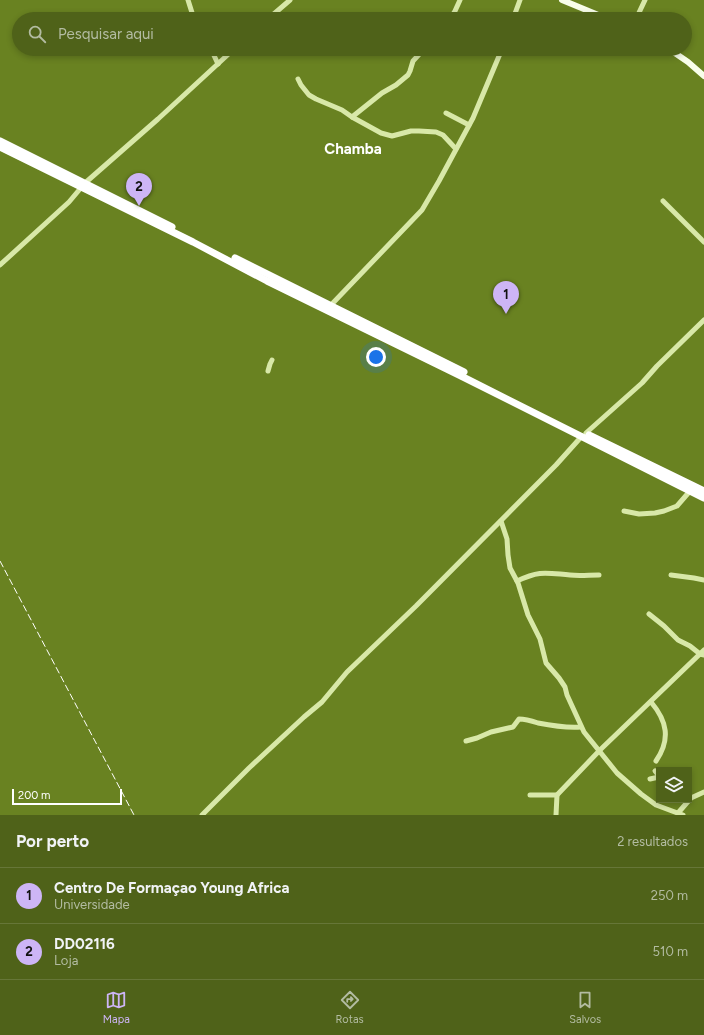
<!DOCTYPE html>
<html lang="pt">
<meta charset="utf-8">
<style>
body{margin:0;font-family:Figtree,sans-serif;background:#556822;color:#f1f3f6}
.controls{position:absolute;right:12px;bottom:12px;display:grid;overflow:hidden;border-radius:0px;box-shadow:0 2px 6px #0003}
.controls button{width:36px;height:36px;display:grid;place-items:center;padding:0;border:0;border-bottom:1px solid #667638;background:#4f6219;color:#f1f3f6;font:20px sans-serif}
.scale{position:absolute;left:12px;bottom:10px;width:110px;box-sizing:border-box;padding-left:4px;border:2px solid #fff;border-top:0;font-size:11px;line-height:14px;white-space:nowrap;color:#fff;-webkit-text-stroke:3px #698221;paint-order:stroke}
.you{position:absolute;left:376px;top:357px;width:14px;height:14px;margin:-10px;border:3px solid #fff;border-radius:50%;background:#1a73e8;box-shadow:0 0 0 6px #1a73e833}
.badge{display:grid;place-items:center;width:26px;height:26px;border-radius:50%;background:#cdb5f6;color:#111;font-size:13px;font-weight:700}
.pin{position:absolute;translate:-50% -33px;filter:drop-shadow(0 1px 2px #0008)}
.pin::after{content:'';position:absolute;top:21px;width:14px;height:12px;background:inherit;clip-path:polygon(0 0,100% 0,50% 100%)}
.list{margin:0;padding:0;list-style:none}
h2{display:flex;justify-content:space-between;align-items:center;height:52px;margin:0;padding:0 16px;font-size:17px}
h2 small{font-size:13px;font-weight:400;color:#b3bca2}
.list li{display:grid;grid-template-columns:26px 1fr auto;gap:12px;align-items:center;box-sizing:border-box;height:56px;padding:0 16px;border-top:1px solid #667638}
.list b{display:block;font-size:15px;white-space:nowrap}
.list p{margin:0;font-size:13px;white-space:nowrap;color:#b3bca2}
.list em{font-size:13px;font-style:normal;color:#b3bca2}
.icon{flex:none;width:22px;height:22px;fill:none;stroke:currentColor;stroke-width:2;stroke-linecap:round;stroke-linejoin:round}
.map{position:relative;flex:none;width:704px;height:815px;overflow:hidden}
.search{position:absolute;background:#4f6219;box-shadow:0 2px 6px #0003;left:12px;right:12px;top:12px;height:44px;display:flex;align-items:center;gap:10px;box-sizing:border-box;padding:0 14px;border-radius:22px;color:#b3bca2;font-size:15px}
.sheet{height:164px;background:#4f6219}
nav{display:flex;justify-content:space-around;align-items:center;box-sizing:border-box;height:56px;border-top:1px solid #667638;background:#4f6219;font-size:11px;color:#b3bca2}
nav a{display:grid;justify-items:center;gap:2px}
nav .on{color:#cdb5f6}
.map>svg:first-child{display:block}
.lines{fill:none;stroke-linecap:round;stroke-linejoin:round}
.minor{stroke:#d8e8a8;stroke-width:5}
.major{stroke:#f8feea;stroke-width:6}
.highway{stroke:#fff;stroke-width:7}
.rail{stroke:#fff;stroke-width:1;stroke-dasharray:7 3;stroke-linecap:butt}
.labels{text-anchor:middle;stroke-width:4;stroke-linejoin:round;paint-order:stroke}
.district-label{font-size:15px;font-weight:bold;fill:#fff;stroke:#698221}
</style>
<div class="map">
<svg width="704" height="815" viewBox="0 0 704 815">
<rect width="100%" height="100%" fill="#698221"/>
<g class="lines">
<g class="minor">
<polyline points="188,0 194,19"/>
<polyline points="268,19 290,0"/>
<polyline points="450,19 455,11 460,0"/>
<polyline points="513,19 520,0"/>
<polyline points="636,19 645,0"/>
<polyline points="211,49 218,64"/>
<polyline points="298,79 301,85 309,95 316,99 342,110 352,117 381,133 392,136 411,131 419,131 436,132 443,135 456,149"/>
<polyline points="446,113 469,125"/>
<polyline points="352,117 382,93 396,85 408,75 410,71 413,61 424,49"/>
<polyline points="663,201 704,242"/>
<polyline points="0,265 69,202 85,183 158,119 234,49"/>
<polyline points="331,305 422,210 439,181 473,118 502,49"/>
<polyline points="268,371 270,364 272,360"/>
<polyline points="586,433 642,383 657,366 704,320"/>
<polyline points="624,511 639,514 655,513 664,511 677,506 690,491"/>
<polyline points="501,521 507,539 508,555 510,568 518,583 528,615 540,639 546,663 559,678 565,687 567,695 584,732 617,773 641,794 656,805 683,815"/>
<polyline points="671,575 694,578 704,580"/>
<path d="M 517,581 C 540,570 546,573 570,575 C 579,576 589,575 599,575"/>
<polyline points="649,614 664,626 678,640 690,646 700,654 704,655"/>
<path d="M 651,702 C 667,721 671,739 656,761"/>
<path d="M 466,741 L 477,738 L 491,732 L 513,727 L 519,719 C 526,719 532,721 538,723 C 553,726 566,728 581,727"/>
<polyline points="655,771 659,776"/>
<polyline points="650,779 659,777"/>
<polyline points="530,795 557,795"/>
<polyline points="678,813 691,798 704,792"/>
<polyline points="202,815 249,768 304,717 322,702 347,672 416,606 556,465 582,436"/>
<polyline points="556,815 557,795 600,750 704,650"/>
</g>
<g class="major">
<polyline points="562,0 608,19"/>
<polyline points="669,49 688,62 704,76"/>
</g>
<g class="highway">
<polyline points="0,141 172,227"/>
<polyline points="0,147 193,242 267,281 461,376 704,498"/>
<polyline points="235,258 464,372"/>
<polyline points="589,435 704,491"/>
</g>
<polyline class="rail" points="0,561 134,815"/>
</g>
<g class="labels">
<g class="district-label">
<text x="353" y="154">Chamba</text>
</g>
</g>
</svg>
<div class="controls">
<button><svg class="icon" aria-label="layers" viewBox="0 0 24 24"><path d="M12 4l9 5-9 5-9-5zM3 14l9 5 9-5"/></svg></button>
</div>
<div class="scale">200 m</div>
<div class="you"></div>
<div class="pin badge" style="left:506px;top:314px">1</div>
<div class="pin badge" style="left:139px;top:206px">2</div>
<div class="search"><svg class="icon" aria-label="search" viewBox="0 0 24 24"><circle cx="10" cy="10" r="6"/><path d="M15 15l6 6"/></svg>Pesquisar aqui</div>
</div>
<section class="sheet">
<h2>Por perto<small>2 resultados</small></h2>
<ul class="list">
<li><span class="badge">1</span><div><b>Centro De Formaçao Young Africa</b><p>Universidade</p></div><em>250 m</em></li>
<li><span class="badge">2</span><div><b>DD02116</b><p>Loja</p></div><em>510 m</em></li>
</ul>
</section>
<nav>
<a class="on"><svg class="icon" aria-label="map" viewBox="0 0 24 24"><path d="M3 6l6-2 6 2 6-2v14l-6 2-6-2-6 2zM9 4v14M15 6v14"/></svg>Mapa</a>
<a><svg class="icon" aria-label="directions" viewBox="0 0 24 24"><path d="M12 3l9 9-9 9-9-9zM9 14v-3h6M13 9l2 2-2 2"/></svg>Rotas</a>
<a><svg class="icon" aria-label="saved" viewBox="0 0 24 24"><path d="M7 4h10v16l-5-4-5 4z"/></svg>Salvos</a>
</nav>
